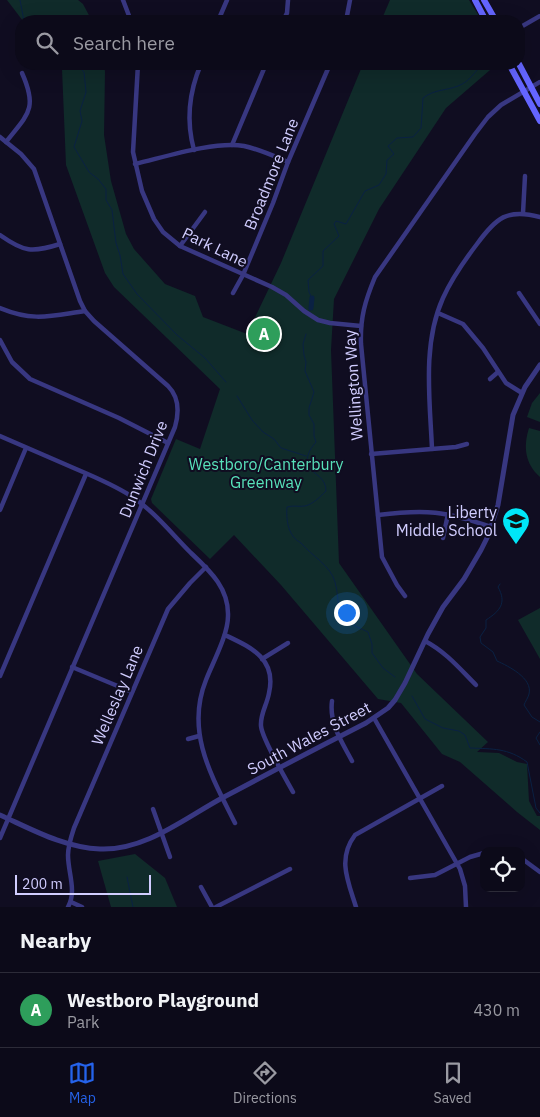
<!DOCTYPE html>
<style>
body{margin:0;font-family:"IBM Plex Sans",sans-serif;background:#1a1826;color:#f1f3f6}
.controls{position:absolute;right:15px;bottom:15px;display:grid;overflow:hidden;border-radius:10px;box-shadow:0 5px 20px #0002}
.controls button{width:45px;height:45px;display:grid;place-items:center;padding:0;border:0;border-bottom:1px solid #2c2b38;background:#0c0a19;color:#f1f3f6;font:25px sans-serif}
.scale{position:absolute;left:15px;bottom:12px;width:136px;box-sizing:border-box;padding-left:5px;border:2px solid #d1cdff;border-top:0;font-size:14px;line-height:18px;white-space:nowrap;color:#d1cdff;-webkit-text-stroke:4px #100d21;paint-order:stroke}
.you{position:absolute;left:346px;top:612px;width:18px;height:18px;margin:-12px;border:4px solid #fff;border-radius:50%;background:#1a73e8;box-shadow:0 0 0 8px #1a73e833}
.badge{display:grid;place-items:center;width:32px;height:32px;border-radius:50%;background:#2563eb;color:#fff;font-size:16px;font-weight:700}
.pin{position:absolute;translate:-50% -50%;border:2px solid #fff;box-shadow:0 1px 5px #0006}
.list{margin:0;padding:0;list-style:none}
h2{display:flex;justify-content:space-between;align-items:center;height:65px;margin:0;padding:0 20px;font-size:21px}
h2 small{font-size:16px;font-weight:400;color:#9a9aa2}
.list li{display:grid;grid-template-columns:32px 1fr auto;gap:15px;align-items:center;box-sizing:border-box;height:75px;padding:0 20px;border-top:1px solid #2c2b38}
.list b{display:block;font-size:19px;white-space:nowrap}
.list p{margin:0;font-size:16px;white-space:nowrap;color:#9a9aa2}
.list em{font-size:16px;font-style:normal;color:#9a9aa2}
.icon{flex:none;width:28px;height:28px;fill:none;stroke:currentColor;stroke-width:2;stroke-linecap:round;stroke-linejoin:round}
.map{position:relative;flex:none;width:540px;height:907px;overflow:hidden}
.search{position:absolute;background:#0c0a19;box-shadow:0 5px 20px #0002;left:15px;right:15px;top:15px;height:55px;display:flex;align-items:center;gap:12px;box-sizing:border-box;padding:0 18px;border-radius:20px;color:#9a9aa2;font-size:19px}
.sheet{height:140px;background:#0c0a19}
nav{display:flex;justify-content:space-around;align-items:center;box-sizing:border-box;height:70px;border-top:1px solid #2c2b38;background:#0c0a19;font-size:14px;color:#9a9aa2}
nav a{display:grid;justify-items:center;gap:2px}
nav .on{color:#2563eb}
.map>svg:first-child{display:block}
.green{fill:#102b2a}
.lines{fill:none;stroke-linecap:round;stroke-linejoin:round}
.stream{stroke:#0a2143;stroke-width:1}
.canal{stroke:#0a2143;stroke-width:5}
.minor{stroke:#383781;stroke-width:4.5}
.tertiary{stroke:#383781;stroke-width:5}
.secondary{stroke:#6465ff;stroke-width:6}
.labels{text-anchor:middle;stroke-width:4;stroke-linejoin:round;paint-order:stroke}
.street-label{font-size:16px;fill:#d1cdff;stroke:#100d21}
.park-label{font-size:16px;fill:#58e1ba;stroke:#100d21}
.poi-label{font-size:16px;fill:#d1cdff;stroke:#100d21;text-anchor:end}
</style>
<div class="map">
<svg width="540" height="907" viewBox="0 0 540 907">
<rect width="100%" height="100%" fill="#100d21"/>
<g class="green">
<polygon points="7,0 78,0 83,4 92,21 23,21"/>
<polygon points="390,0 469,0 482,21 381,21"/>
<polygon points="57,64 104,64 105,72 104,135 111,181 126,234 134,249 165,284 195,296 203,317 247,334 281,263 363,64 497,64 446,108 379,209 334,299 331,350 339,563 417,674 488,742 477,752 499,753 517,762 527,764 529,801 537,816 540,816 540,830 517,812 460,762 442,754 401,703 378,699 281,585 234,535 210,559 152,503 151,499 176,439 200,449 220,389 114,287 105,273 66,165 62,69"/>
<polygon points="540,393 540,422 527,417 532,403"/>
<path d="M 529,428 L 540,431 L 540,477 C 525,464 523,447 529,428 Z"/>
<polygon points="540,608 540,659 518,620"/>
<polygon points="135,854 165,878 177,907 111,907 98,861"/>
</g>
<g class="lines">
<g class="stream">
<polyline points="20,0 24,21"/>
<polyline points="76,64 84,72 86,92 80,111 82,121 74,147 89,172 98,179 106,189 106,200 112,210 116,243 120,255 123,274 137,294 177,335 205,358 226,382"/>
<path d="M 312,298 L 309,292 L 308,280 L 323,266 L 323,251 L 339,236 L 334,224 L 336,221 L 346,224 L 365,191 L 379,185 L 386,174 L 387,160 L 394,154 L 388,146 L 397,138 L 413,137 L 421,128 L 423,98 C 435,89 445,91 458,86 C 469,82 475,72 482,64"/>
<path d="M 306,334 L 303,344 L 304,355 L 306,362 L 305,371 L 314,392 L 309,408 L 309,415 L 314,424 L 314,436 L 316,442 C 309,450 307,455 307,465 C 314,475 326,477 326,491 C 320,497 313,504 305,506 C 298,507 294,505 287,507 C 286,521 288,536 301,543 C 312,556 331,566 335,582 C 338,592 337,601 340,610 L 347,613 C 348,625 358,627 368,632 L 372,644 L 372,653 L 383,668 L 395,677"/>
<polyline points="237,396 252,420 263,432 274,439 281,448 306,456"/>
<path d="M 500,584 L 498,587 C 507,603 500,611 486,620 L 486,628 L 480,637 L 481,643 L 493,652 L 497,661 C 508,666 533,678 529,694 C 528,698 525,702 524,705 L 532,717 L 540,722"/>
<path d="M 412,696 L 425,719 L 443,728 L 459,731 L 465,735 L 470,748 C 493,749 508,748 527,762 L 536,808 L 540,813"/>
<polyline points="540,732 536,738 540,745"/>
<polyline points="127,877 133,907"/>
</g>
<polyline class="canal" points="311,308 312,298"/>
<g class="minor">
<polyline points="123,0 131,21"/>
<polyline points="218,21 227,0"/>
<polyline points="283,21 287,13 288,0"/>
<polyline points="346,21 350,0"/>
<polyline points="519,28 540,16"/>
<polyline points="138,64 133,152 142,191 154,219 163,232 180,246 272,287 286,295 304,311 318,320 330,323 361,326"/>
<path d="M 0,137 L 21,154 L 34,169 L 80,301 L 85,311 L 94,321 L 168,386 C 179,397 179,413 175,427 L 0,838"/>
<path d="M 6,142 C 28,114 38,109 22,73"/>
<polyline points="232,145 266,64"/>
<path d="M 194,150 C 186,121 189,92 201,64"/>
<path d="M 135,164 C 165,157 214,141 244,146 C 259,149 274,156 288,162"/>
<polyline points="523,213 525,176"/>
<path d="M 0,235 C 24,252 32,253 60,244"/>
<polyline points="180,246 205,212"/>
<polyline points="233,293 243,275 273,203 288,162 330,64"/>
<polyline points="519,293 540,324"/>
<path d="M 0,308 C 34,322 50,316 85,311"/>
<polyline points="438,313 463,324 483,348 506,383 522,393"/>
<polyline points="0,340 12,362 30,379 119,418 168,443"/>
<polyline points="490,379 498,372"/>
<path d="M 0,436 C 25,447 51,458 76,469 C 95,477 114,485 131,496 C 154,511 172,534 191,553 C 210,571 229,588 228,616 C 228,635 213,662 206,680 C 185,732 212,777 235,823"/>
<path d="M 432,449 C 430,401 422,344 443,298 C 452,278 464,261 477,244 C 496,218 507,208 540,217"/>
<polyline points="371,454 456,447 467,444"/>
<polyline points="0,510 26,448"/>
<path d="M 378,515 C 426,509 445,511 491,527"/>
<polyline points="443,538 448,514"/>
<path d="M 405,596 L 397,585 L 382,557 L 361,344 C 360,318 365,301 375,277 L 475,134 L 488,117 L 501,105 L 540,82"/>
<path d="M 225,635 C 250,647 277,658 269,693 C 267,705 260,714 261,726 C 262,739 286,779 293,792"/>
<path d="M 425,641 C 446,652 460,669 476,685"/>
<polyline points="262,659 288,643"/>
<polyline points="72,667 132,692"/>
<polyline points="0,676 86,474"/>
<path d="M 332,701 C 329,724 342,742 352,761"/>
<polyline points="374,718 460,869 465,886 466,907"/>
<polyline points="188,739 199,736"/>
<polyline points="153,809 170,857"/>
<polyline points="521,858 540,872"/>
<polyline points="410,878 435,875 470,857 484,853"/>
<polyline points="201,887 212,907"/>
<polyline points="71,902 82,907"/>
<path d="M 68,907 C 77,891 68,873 68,855 C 68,846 71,837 74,828 L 168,609 L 190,583 L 206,567"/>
<polyline points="216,907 290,869"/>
<path d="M 356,907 C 348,881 337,859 355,835 L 442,786"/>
</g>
<path class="tertiary" d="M 0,815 C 31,829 65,848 100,849 C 146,851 186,817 224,797 C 271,772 319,747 366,723 L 388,708 L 395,700 L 405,683 L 428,634 L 443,607 L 464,579 L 481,550 L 488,536 L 498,505 L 513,415 L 525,387 L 540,365"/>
<g class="secondary">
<polyline points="475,0 486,21"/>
<polyline points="484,0 496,21"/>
<polyline points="509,64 540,121"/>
<polyline points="519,64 540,104"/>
</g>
</g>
<defs>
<g id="school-pin" transform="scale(1.4375)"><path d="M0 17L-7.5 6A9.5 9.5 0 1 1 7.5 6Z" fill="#00e7f8" stroke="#100d21"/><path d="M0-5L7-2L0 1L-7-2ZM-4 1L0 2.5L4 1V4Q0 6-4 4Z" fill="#111"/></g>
</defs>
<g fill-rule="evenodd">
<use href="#school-pin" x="516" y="521"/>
</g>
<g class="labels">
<g class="street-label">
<text transform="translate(271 174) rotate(-68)" y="6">Broadmore Lane</text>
<text transform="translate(215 247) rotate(26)" y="6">Park Lane</text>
<text transform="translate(353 385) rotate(-94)" y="6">Wellington Way</text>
<text transform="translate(143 469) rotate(-68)" y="6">Dunwich Drive</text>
<text transform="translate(117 695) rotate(-67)" y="6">Welleslay Lane</text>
<text transform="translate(309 738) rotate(-28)" y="6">South Wales Street</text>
</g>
<g class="park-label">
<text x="266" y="470">Westboro/Canterbury<tspan x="266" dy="18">Greenway</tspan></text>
</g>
<g class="poi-label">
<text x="497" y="518">Liberty<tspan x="497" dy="18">Middle School</tspan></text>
</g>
</g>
</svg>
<div class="controls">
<button><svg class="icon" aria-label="locate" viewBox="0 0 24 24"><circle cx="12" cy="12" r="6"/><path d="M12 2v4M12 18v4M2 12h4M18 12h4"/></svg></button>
</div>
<div class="scale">200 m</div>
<div class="you"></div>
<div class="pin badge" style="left:264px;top:334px;background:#2e9e5b">A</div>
<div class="search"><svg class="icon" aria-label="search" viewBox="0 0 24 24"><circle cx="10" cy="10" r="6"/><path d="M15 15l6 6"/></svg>Search here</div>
</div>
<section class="sheet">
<h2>Nearby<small></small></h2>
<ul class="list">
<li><span class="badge" style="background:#2e9e5b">A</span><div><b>Westboro Playground</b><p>Park</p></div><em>430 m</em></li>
</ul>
</section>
<nav>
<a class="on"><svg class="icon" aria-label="map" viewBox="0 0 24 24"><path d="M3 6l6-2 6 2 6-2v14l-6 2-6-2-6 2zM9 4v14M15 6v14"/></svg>Map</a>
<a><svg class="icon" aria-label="directions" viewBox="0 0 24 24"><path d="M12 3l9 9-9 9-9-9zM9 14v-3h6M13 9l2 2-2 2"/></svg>Directions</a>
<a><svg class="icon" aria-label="saved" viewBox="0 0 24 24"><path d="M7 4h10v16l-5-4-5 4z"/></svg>Saved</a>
</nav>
